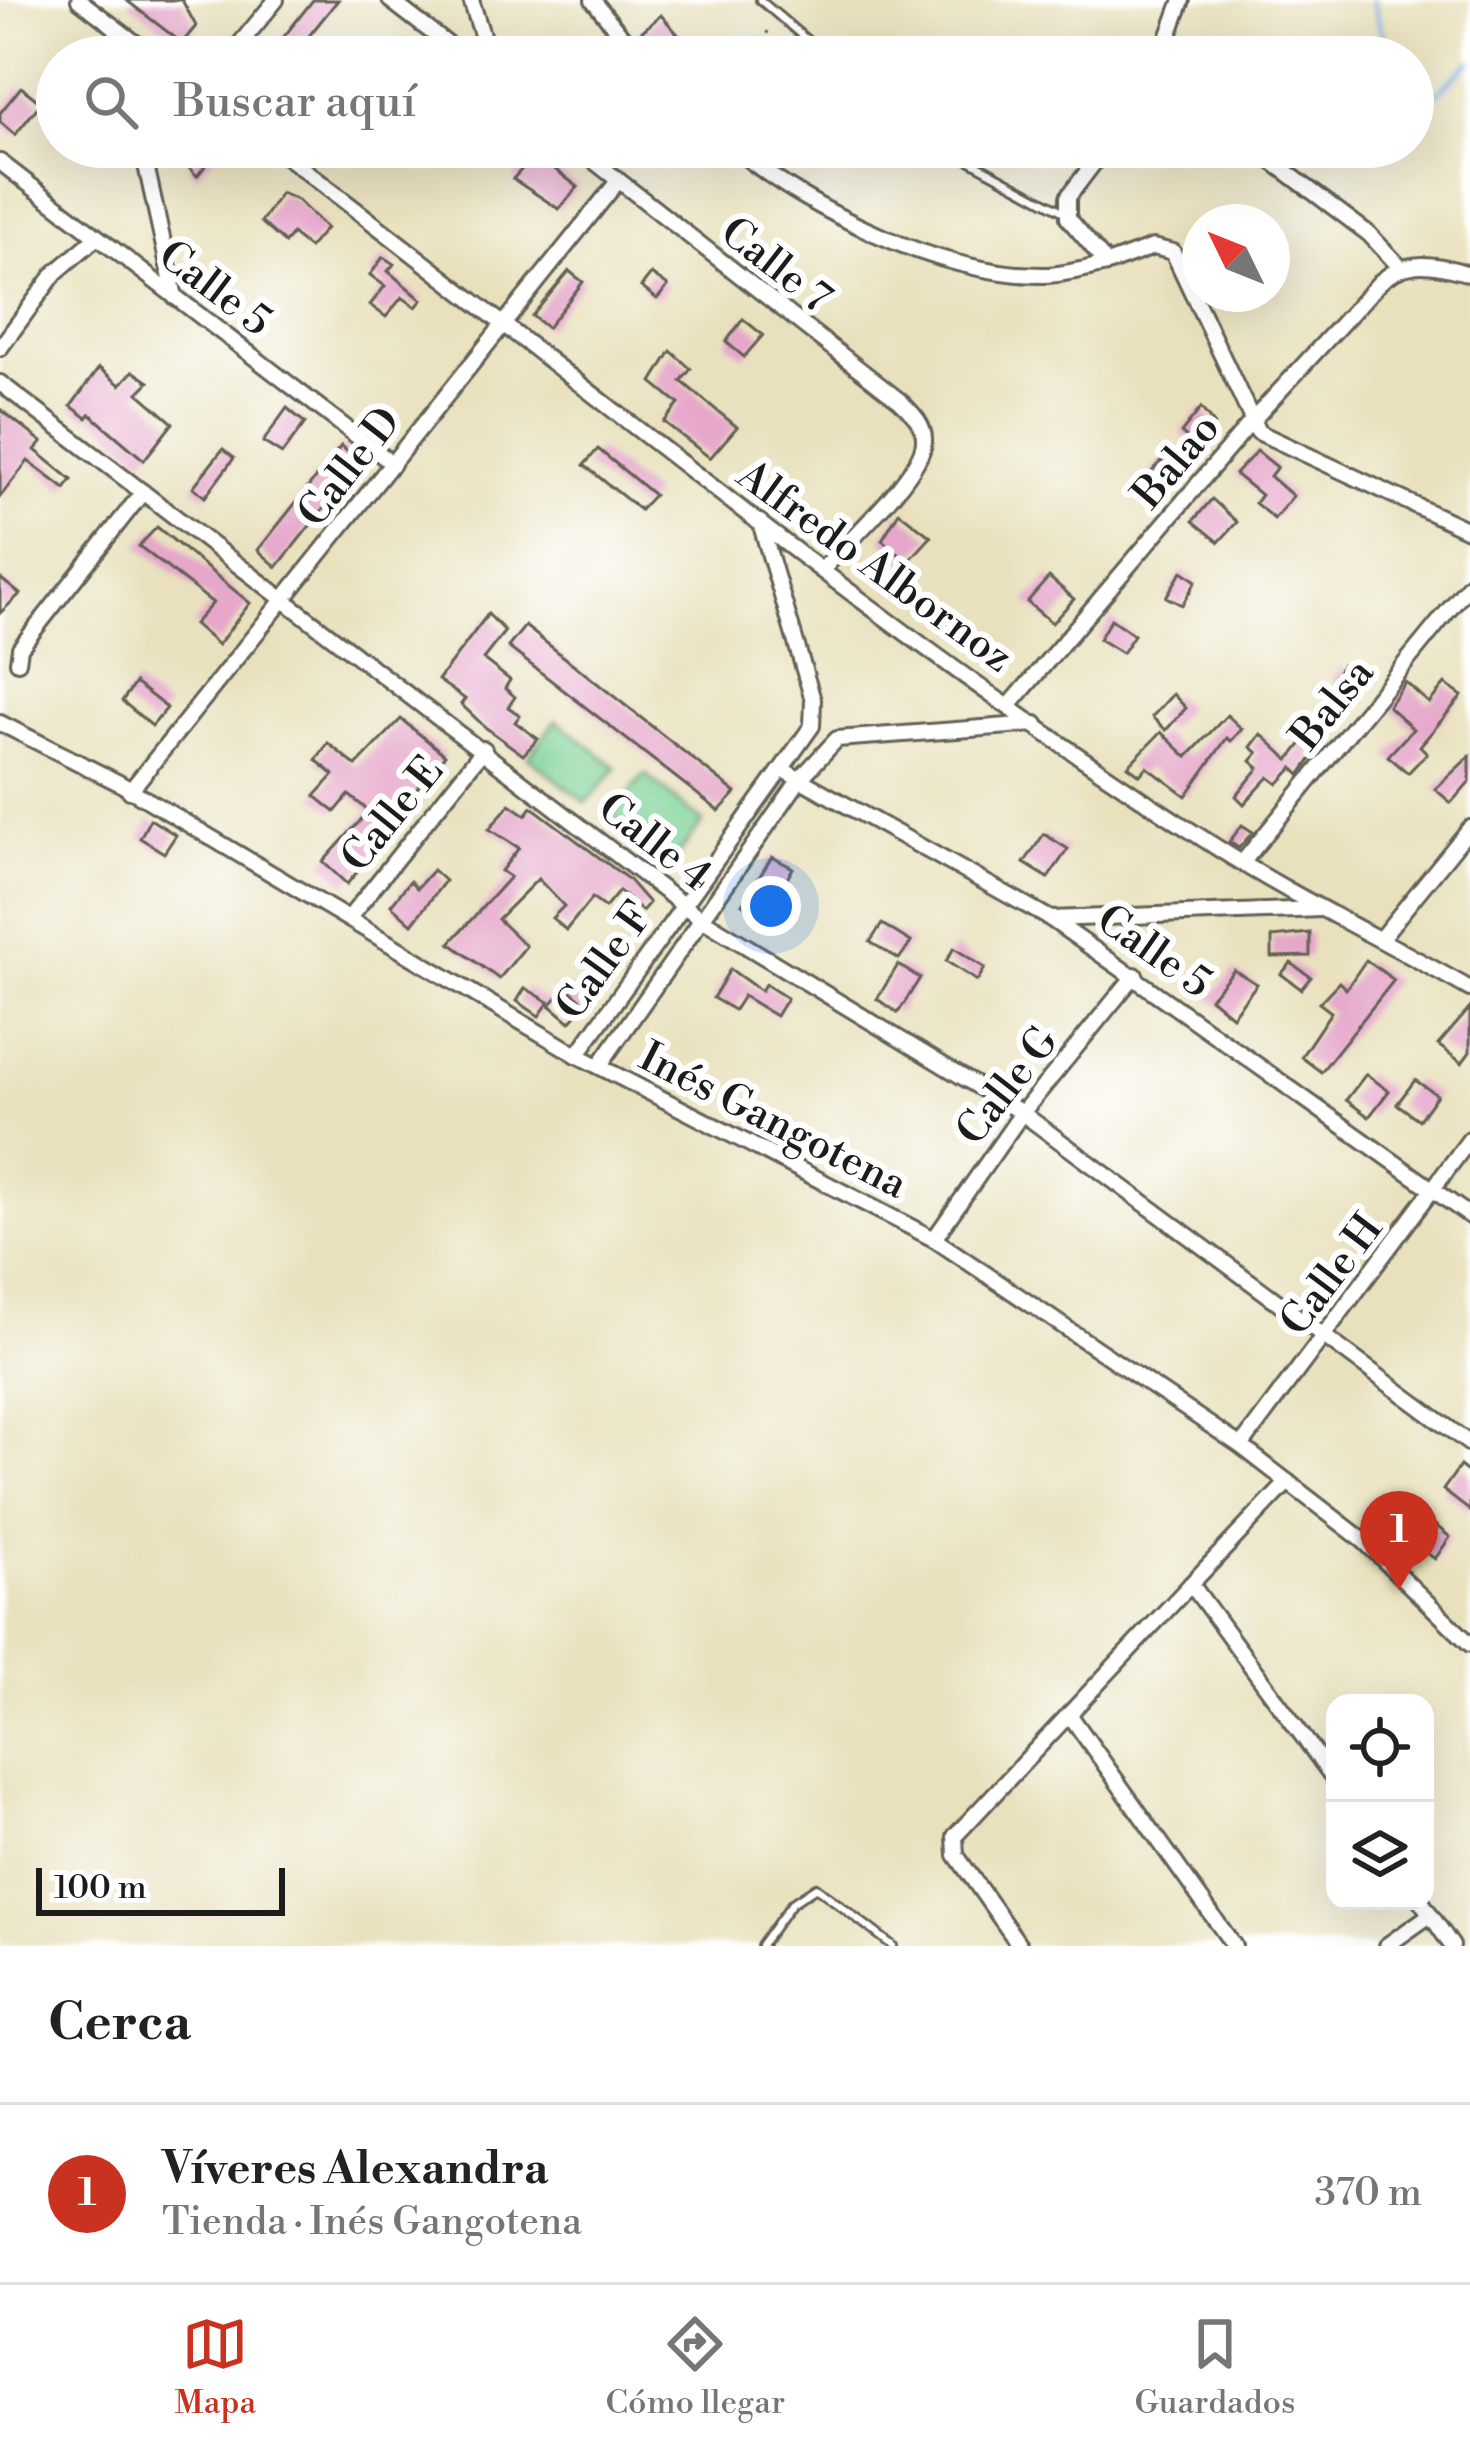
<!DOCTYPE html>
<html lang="es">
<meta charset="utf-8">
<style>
body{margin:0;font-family:"Libre Bodoni",serif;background:#f2f2f2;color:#222}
.controls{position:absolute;right:36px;bottom:36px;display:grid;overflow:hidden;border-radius:24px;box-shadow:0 12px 48px #0002}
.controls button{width:108px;height:108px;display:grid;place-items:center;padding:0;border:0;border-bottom:3px solid #e0e0e0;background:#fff;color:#222;font:60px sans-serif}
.compass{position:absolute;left:1182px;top:204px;width:108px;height:108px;border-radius:50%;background:#fff;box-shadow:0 12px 48px #0002;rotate:313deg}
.scale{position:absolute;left:36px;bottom:30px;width:249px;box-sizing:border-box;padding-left:12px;border:6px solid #1c1c1c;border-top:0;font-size:33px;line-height:42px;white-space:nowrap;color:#1c1c1c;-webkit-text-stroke:9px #fff;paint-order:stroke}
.you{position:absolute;left:771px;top:906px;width:42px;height:42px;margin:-30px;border:9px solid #fff;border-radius:50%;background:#1a73e8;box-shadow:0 0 0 18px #1a73e833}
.badge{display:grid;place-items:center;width:78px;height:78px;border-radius:50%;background:#c8321e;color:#fff;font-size:39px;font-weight:700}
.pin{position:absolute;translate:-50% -99px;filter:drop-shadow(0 3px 6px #0008)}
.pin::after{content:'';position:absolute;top:63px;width:42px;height:36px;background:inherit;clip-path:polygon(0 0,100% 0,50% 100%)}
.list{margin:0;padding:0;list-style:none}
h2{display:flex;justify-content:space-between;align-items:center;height:156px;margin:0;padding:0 48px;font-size:51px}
h2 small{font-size:39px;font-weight:400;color:#767676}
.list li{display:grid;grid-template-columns:78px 1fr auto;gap:36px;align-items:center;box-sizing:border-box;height:180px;padding:0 48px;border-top:3px solid #e0e0e0}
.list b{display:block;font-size:45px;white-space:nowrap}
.list p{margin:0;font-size:39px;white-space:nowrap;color:#767676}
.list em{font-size:39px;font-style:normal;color:#767676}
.icon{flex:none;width:66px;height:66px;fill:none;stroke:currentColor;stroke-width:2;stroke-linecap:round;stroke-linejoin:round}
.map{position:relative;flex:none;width:1470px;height:1946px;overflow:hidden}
.search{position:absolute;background:#fff;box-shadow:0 12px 48px #0002;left:36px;right:36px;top:36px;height:132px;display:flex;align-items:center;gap:30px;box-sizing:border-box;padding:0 42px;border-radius:66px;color:#767676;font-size:45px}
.sheet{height:336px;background:#fff}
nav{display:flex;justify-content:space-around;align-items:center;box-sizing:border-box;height:168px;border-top:3px solid #e0e0e0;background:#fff;font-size:33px;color:#767676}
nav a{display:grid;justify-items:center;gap:6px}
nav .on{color:#c8321e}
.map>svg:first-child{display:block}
.park{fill:#7cd195;stroke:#4c7658;stroke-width:3}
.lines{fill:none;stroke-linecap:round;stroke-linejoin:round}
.stream{stroke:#77afe6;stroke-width:4.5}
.building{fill:#e6a7cb}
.service-casing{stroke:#646155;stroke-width:12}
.minor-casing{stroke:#646155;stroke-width:20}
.path{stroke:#646155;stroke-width:3;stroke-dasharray:3 9;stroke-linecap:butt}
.service{stroke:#fff;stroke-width:6}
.minor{stroke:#fff;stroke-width:14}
.labels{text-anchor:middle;stroke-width:12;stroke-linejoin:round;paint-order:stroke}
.street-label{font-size:42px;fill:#1c1c1c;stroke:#fff}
</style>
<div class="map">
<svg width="1470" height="1946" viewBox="0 0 1470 1946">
<rect width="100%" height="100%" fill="#fff"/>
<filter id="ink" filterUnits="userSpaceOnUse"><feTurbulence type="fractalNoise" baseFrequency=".00833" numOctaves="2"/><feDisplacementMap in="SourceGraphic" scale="24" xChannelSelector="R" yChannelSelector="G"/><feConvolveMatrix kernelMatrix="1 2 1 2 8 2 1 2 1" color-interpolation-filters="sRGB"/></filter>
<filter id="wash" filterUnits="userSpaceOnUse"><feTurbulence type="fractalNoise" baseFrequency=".004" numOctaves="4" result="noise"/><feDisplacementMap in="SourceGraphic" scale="48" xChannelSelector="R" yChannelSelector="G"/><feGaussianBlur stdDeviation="2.7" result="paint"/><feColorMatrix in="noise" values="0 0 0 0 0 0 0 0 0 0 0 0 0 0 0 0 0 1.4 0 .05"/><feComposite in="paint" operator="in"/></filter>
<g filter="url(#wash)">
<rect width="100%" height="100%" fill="#e9e1be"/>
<g class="park">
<polygon points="556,720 617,768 586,803 528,757"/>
<polygon points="645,774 703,822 672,863 612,814"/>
</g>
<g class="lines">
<g class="stream">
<polyline points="1373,0 1388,57"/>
<polyline points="1413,105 1429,101 1470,62"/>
</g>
</g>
<g id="blocks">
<g class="building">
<polygon points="126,0 182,0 196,26 182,43"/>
<polygon points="313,0 338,0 296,52 282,39"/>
<polygon points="661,15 681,38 662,57 640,33"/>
<polygon points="21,87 41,103 15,135 0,122 0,113"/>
<polygon points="204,147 221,147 197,176 188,167"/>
<polygon points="535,154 578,187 559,209 513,179"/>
<polygon points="281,193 297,200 326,228 309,248 292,234 285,243 261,222"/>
<polygon points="383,257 394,264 388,271 422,300 416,307 402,297 386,317 370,305 385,286 370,275"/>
<polygon points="569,271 583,282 547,328 532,316"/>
<polygon points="651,274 668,286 657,299 641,287"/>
<polygon points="743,319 763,335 744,357 726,342"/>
<polygon points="671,351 691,369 681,381 737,427 710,458 664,422 679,404 652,382"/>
<polygon points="99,368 120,385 133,371 149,382 138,393 173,423 144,460 90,414 87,418 71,406"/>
<polygon points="287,408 305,423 282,454 263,442"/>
<polygon points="1201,408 1214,424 1196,446 1181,433"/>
<polygon points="0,409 42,442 35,450 72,480 65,489 28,461 0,497"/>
<polygon points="341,446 360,463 277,567 258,550"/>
<polygon points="223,449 234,458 205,497 193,487"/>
<polygon points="598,449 654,495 640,510 584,465"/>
<polygon points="1257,451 1277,467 1270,476 1293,496 1274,519 1255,503 1261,495 1235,474"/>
<polygon points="1161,461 1174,474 1153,500 1138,488"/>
<polygon points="1212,499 1237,522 1219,542 1193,521"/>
<polygon points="899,512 931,537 908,562 882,540"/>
<polygon points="157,527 250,603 218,645 194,624 213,603 139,546"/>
<polygon points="1182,571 1196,581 1182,605 1166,597"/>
<polygon points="1049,577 1074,599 1052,623 1027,602"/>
<polygon points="0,578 20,594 0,613"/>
<polygon points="488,614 505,631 483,659 510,680 505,688 515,697 508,707 520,715 515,722 538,739 523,755 485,727 461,704 465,699 438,680"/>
<polygon points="1111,619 1134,635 1122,653 1099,639"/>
<polygon points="525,626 736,793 719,811 508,647"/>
<polygon points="1342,666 1357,680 1348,691 1332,679"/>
<polygon points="1405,682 1429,703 1445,684 1462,696 1420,746 1427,753 1408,773 1388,756 1413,729 1388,706"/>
<polygon points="135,683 167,708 152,726 122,701"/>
<polygon points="1173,694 1186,708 1166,730 1152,717"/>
<polygon points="1227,715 1242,729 1231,741 1227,738 1186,796 1147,767 1140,775 1128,766 1161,732 1187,757"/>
<polygon points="401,719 445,755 405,803 411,807 407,813 347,884 323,862 369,811 349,795 335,812 315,796 334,775 316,760 328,743 356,766"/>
<polygon points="1261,734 1289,760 1303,742 1317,751 1300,775 1293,768 1278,784 1269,777 1244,804 1236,796 1259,768 1251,761 1258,753 1251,747"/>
<polygon points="1470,756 1470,781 1451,803 1435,789"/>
<polygon points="510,804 526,815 532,807 628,879 649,903 642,911 619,891 605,908 592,898 566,930 552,918 564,906 538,879 498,919 526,946 499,979 450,943 510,877 501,871 519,848 489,829"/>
<polygon points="150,819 176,835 164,853 140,838"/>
<polygon points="1242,825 1253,832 1239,848 1229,842"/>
<polygon points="1044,834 1068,849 1048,878 1024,863"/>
<polygon points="772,857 793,868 779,893 773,890 761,909 752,910 742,904"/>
<polygon points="433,870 445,881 412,924 391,905 410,881 417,888"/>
<polygon points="882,924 911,942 899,959 870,942"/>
<polygon points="1310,933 1310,956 1272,957 1272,937"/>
<polygon points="954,948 985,968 977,981 946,961"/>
<polygon points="1366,960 1394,980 1321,1072 1301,1057 1331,1012 1319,1003 1339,982 1346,989"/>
<polygon points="1291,963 1311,977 1301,989 1281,974"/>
<polygon points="898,965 920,978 898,1013 877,999"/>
<polygon points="730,969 761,991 765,984 787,998 776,1016 743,996 734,1010 713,998"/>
<polygon points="1234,970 1257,984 1232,1016 1210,998"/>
<polygon points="566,987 586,1004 570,1022 550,1005"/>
<polygon points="525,988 549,1002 539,1016 517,1001"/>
<polygon points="1470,1008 1470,1052 1462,1063 1438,1045"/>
<polygon points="1366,1074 1389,1091 1369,1117 1346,1100"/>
<polygon points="1415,1080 1437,1095 1419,1120 1397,1104"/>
<polygon points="1460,1466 1470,1474 1470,1511 1443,1490"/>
<polygon points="1424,1516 1450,1537 1435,1559 1407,1539"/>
</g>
</g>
</g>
<g filter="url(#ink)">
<use href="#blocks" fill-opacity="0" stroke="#646155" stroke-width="3"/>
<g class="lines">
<g class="service-casing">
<g id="service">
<polyline points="760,0 827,57"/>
<polyline points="945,147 1066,213"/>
<polyline points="761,1946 792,1903 816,1887 893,1946"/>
</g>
</g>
<g class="minor-casing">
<g id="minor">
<polyline points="79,0 154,57"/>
<polyline points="390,0 464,57"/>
<polyline points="471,0 489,57"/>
<polyline points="593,0 638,57"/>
<polyline points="116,29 122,57"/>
<polyline points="229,57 276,0"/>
<polyline points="1161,57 1182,0"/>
<polyline points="142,147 175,297"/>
<path d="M 274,147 C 585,383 886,637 1216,847 C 1297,899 1386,941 1470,989"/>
<path d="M 576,147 L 900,401 C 911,412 925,424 924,441 C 923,473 845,545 822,570"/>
<path d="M 733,147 C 809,211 943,276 1044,275 C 1065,275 1087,268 1107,264"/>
<polyline points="1106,147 1068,197 1068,218 1107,264 1153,247 1173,252 1258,432 1470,531"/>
<polyline points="1269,159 1369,234 1399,266"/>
<polyline points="0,162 393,464"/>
<polyline points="0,348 55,273 96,238"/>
<polyline points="0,383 700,918 1022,1113 1470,1444"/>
<polyline points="18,662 20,648 143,492"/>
<path d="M 1010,705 L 1251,422 L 1379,283 C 1407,257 1435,264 1470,274"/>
<polyline points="0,723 119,783 577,1055 934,1239 1241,1446 1364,1541 1470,1644"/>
<polyline points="783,770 1051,919 1470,1216"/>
<polyline points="130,791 618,181"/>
<polyline points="1242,863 1470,584"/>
<polyline points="349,918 484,749"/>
<polyline points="1051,919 1321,909"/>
<polyline points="1381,938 1470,828"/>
<polyline points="577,1055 812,726 813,700 760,522"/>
<polyline points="599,1066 800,779 837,739 1036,724"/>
<polyline points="934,1239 1022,1113 1135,975"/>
<polyline points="1241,1446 1470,1139"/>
<polyline points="1288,1482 1191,1584 1335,1780"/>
<polyline points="1069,1714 1234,1946"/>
<polyline points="1421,1901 1452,1946"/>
<polyline points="1020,1946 956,1855 955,1836 1191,1584"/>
<polyline points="1386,1946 1430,1915"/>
</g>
</g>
<g class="path">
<polyline points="681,38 706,37 741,57"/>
<polyline points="761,57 769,26"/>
</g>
<use href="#service" class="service"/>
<use href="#minor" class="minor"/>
</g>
</g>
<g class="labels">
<g class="street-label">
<text transform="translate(777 264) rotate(38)" y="15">Calle 7</text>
<text transform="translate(216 287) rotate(37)" y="15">Calle 5</text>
<text transform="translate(1175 460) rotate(-50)" y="15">Balao</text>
<text transform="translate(348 466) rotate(-52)" y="15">Calle D</text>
<text transform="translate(876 565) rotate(36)" y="15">Alfredo Albornoz</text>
<text transform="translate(1331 703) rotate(-51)" y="15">Balsa</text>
<text transform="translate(391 813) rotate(-51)" y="15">Calle E</text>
<text transform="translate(656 841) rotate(38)" y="15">Calle 4</text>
<text transform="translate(1155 950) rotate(35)" y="15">Calle 5</text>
<text transform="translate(603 960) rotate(-54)" y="15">Calle F</text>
<text transform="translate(1006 1085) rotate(-52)" y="15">Calle G</text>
<text transform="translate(774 1119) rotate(27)" y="15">Inés Gangotena</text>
<text transform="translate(1330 1274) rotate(-53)" y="15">Calle H</text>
</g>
</g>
</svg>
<div class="controls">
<button><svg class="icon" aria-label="locate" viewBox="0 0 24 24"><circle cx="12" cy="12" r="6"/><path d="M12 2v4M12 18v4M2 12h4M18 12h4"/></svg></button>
<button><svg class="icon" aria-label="layers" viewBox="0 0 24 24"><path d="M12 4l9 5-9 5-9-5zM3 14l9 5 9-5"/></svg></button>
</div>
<svg class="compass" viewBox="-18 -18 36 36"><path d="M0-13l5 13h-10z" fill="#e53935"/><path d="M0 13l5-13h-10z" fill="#767676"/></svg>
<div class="scale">100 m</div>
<div class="you"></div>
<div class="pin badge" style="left:1399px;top:1590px">1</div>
<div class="search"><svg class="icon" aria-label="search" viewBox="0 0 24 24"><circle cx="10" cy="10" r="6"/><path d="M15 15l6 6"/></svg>Buscar aquí</div>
</div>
<section class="sheet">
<h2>Cerca<small></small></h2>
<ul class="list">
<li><span class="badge">1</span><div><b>Víveres Alexandra</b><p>Tienda · Inés Gangotena</p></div><em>370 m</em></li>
</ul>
</section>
<nav>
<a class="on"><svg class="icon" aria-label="map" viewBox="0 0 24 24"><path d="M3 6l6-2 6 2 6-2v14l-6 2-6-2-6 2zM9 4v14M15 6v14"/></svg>Mapa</a>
<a><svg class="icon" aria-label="directions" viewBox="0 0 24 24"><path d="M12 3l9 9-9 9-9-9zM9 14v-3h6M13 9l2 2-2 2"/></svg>Cómo llegar</a>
<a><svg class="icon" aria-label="saved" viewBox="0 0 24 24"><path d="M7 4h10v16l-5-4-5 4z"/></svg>Guardados</a>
</nav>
